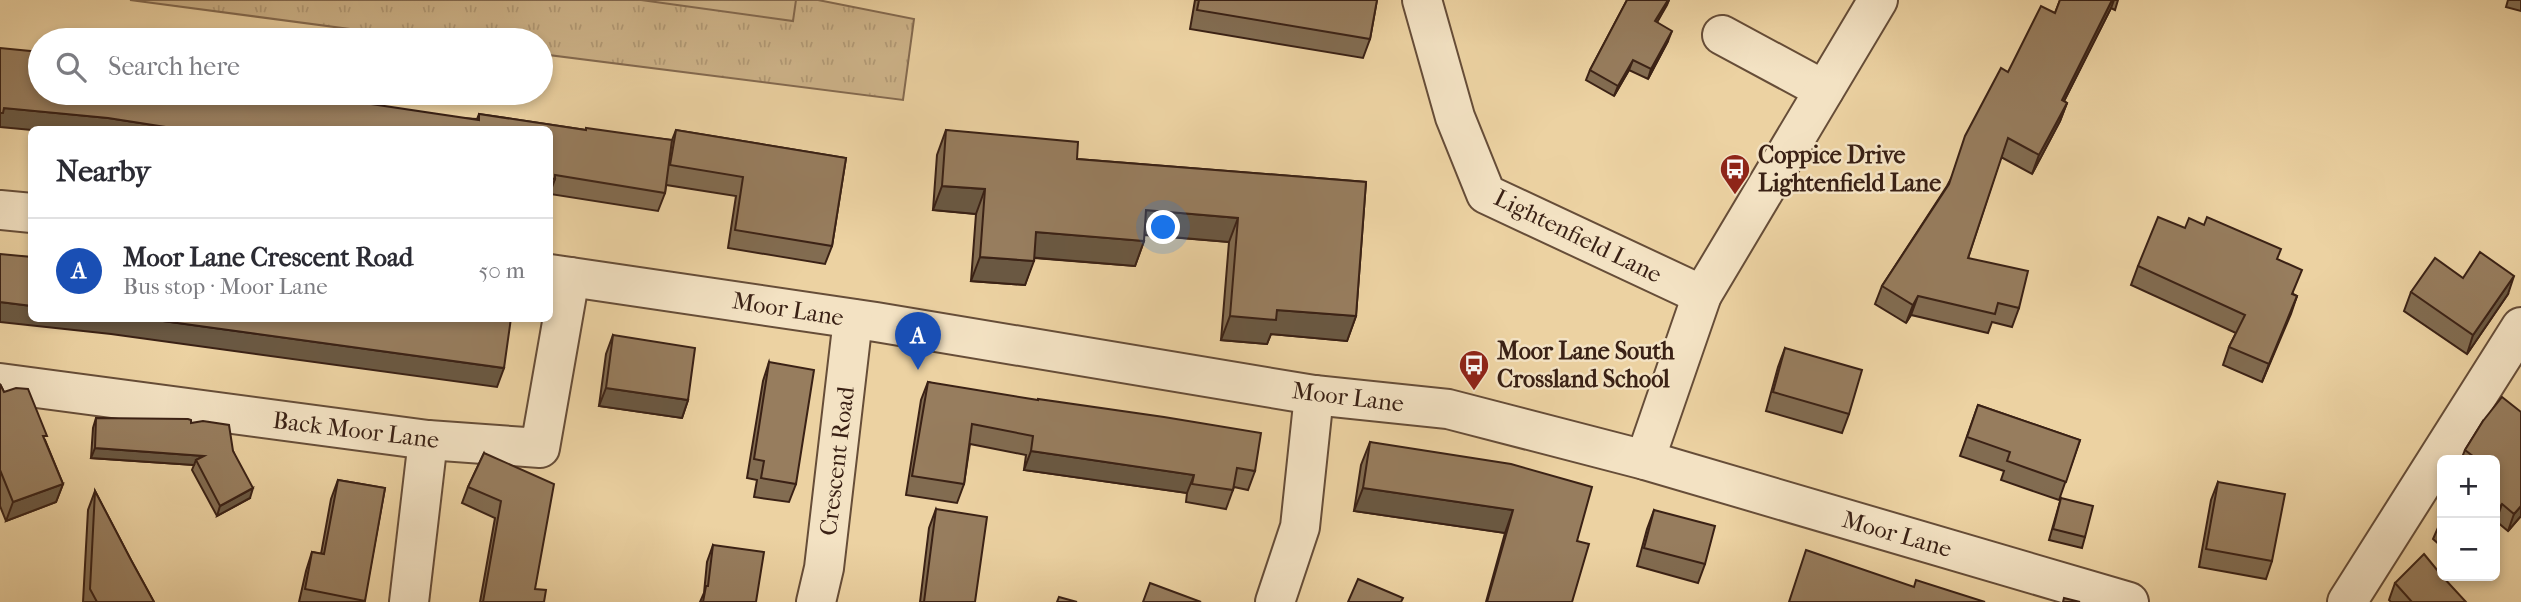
<!DOCTYPE html>
<meta charset="utf-8">
<style>
body{margin:0;font-family:"IM FELL French Canon",serif;background:#f2f2f3;color:#2b2b33}
.controls{position:absolute;right:21px;bottom:21px;display:grid;overflow:hidden;border-radius:10px;box-shadow:0 4px 10px #0003}
.controls button{width:63px;height:63px;display:grid;place-items:center;padding:0;border:0;border-bottom:2px solid #e1e1e2;background:#fff;color:#2b2b33;font:35px sans-serif}
.you{position:absolute;left:1164px;top:228px;width:24px;height:24px;margin:-18px;border:5px solid #fff;border-radius:50%;background:#1a73e8;box-shadow:0 0 0 10px #1a73e833}
.badge{display:grid;place-items:center;width:46px;height:46px;border-radius:50%;background:#8f2418;color:#fff;font-size:23px;font-weight:700}
.pin{position:absolute;translate:-50% -58px;filter:drop-shadow(0 2px 4px #0008)}
.pin::after{content:'';position:absolute;top:37px;width:24px;height:21px;background:inherit;clip-path:polygon(0 0,100% 0,50% 100%)}
.list{margin:0;padding:0;list-style:none}
h2{display:flex;justify-content:space-between;align-items:center;height:91px;margin:0;padding:0 28px;font-size:30px}
h2 small{font-size:23px;font-weight:400;color:#7c7c81}
.list li{display:grid;grid-template-columns:46px 1fr auto;gap:21px;align-items:center;box-sizing:border-box;height:105px;padding:0 28px;border-top:2px solid #e1e1e2}
.list b{display:block;font-size:26px;white-space:nowrap}
.list p{margin:0;font-size:23px;white-space:nowrap;color:#7c7c81}
.list em{font-size:23px;font-style:normal;color:#7c7c81}
.icon{flex:none;width:38px;height:38px;fill:none;stroke:currentColor;stroke-width:2;stroke-linecap:round;stroke-linejoin:round}
.map{position:relative;flex:none;width:2521px;height:602px;overflow:hidden}
.search{position:absolute;background:#fff;box-shadow:0 4px 10px #0003;left:28px;top:28px;width:525px;height:77px;display:flex;align-items:center;gap:18px;box-sizing:border-box;padding:0 24px;border-radius:38px;color:#7c7c81;font-size:26px}
.panel{position:absolute;background:#fff;box-shadow:0 4px 10px #0003;left:28px;top:126px;width:525px;height:196px;border-radius:10px}
.map>svg:first-child{display:block}
.grass{fill:url(#grass-tufts);stroke:#846a50;stroke-width:2}
.pitch{fill:#ceb48a;stroke:#846a50;stroke-width:2}
.lines{fill:none;stroke-linecap:round;stroke-linejoin:round}
.minor-casing{stroke:#664d38;stroke-width:42}
.minor{stroke:#f3e2c3;stroke-width:38}
.wall{fill:#826c51;stroke:#3a2115;stroke-width:2}
.shaded-wall{fill:#6a5842;stroke:#3a2115;stroke-width:2}
.building{fill:#977d5e;stroke:#3a2115;stroke-width:2}
.labels{text-anchor:middle;stroke-width:5;stroke-linejoin:round;paint-order:stroke}
.poi-label{font-size:24px;font-weight:bold;fill:#3a2115;stroke:#f3e2c3;text-anchor:start}
.street-label{font-size:24px;fill:#3a2115;stroke:#f3e2c3}
</style>
<div class="map">
<svg width="2521" height="602" viewBox="0 0 2521 602">
<defs>
<pattern id="grass-tufts" width="24" height="20" patternUnits="userSpaceOnUse" patternTransform="scale(1.75)"><rect width="24" height="20" fill="#ceb48a"/><path d="M3 7l-1-3M5 7V3M7 7l1-3M15 17l-1-3M17 17v-4M19 17l1-3" fill="none" stroke="#b29a76"/></pattern>
</defs>
<rect width="100%" height="100%" fill="#ecd2a2"/>
<filter id="stains"><feTurbulence type="fractalNoise" baseFrequency=".00286" numOctaves="4"/><feColorMatrix values="0 0 0 0 .2 0 0 0 0 .09 0 0 0 0 .02 0 0 0 .5 -.17"/></filter>
<radialGradient id="worn" r=".72"><stop offset=".6" stop-color="#630" stop-opacity="0"/><stop offset="1" stop-color="#630" stop-opacity=".3"/></radialGradient>
<polygon class="grass" points="130,0 818,0 914,19 903,100 541,54 541,40 433,40"/>
<polygon class="pitch" points="641,0 796,0 793,21"/>
<g class="lines">
<g class="minor-casing">
<g id="minor">
<polyline points="1422,0 1455,117 1486,194 1702,295"/>
<polyline points="1722,35 1824,90"/>
<polyline points="0,210 32,213"/>
<polyline points="550,274 876,322 1314,395 1448,409 1645,460 2129,602"/>
<polyline points="0,383 428,440 540,448 570,277"/>
<polyline points="1645,460 1702,295 1878,0"/>
<polyline points="409,602 428,440"/>
<polyline points="816,602 824,568 853,319"/>
<polyline points="1275,602 1300,527 1314,395"/>
<polyline points="2347,602 2521,327"/>
</g>
</g>
<use href="#minor" class="minor"/>
</g>
<g class="wall">
<polygon points="1195,0 1377,0 1370,39 1363,58 1190,29"/>
<polygon points="1627,0 1669,0 1657,22 1668,41 1648,79 1629,70 1614,96 1586,80 1590,70"/>
<polygon points="2060,0 2118,0 2115,10 2111,8 2064,101 2067,103 2060,121 2032,174 2001,157 1968,258 2019,308 2012,327 1992,322 1988,333 1911,315 1906,323 1875,304 1882,286 1947,186 2008,72 2055,13"/>
<polygon points="2508,0 2521,0 2521,11 2506,7"/>
<polygon points="40,49 40,93 477,119 479,114 586,130 672,140 676,130 846,158 832,246 825,264 728,248 736,196 666,185 665,193 658,211 550,194 550,130 0,127"/>
<polygon points="946,130 1077,159 1366,182 1356,316 1347,341 1271,334 1267,344 1221,340 1229,242 1144,235 1144,241 1135,266 1034,258 1025,285 971,281 976,214 933,210 937,155"/>
<polygon points="2185,228 2277,259 2293,294 2297,296 2262,382 2223,365 2229,347 2236,333 2131,285 2138,266"/>
<polygon points="2463,278 2508,294 2467,354 2404,311 2411,292"/>
<polygon points="613,335 688,400 682,418 599,406 606,354"/>
<polygon points="1785,348 1849,414 1842,433 1766,411 1778,367"/>
<polygon points="769,362 796,484 789,502 754,497 757,480 747,478 763,381"/>
<polygon points="928,382 1255,471 1248,490 1234,487 1226,509 1186,502 1187,493 1024,470 1026,455 970,444 964,484 957,503 906,495 921,400"/>
<polygon points="0,384 4,392 45,440 63,484 56,502 6,521 0,506"/>
<polygon points="1978,405 2080,440 2059,500 2001,480 2004,471 1960,456"/>
<polygon points="96,418 191,423 233,451 250,498 217,516 192,470 194,465 91,458 93,428"/>
<polygon points="2483,421 2521,516 2508,531 2496,521 2495,460 2461,460 2465,450"/>
<polygon points="1370,442 1577,541 1572,602 1486,602 1505,533 1354,511 1361,465"/>
<polygon points="484,453 535,589 544,602 480,602 495,518 462,503 468,487"/>
<polygon points="338,480 385,488 364,602 299,602 306,571 312,552 321,554 331,499"/>
<polygon points="2218,482 2272,561 2266,579 2199,567 2211,500"/>
<polygon points="95,491 131,560 154,602 83,602 88,510"/>
<polygon points="2061,498 2085,537 2082,548 2049,540"/>
<polygon points="936,509 975,602 920,602 929,528"/>
<polygon points="1654,510 1705,564 1698,583 1637,566 1647,529"/>
<polygon points="2442,519 2442,547 2433,539 2440,523"/>
<polygon points="713,545 756,602 700,602 704,593 707,562"/>
<polygon points="2395,583 2466,602 2391,602 2389,600"/>
</g>
<g class="shaded-wall">
<polygon points="1668,0 1669,0 1667,5 1652,31 1655,21"/>
<polygon points="2112,0 2114,0 2111,8 2055,119 2062,100"/>
<polygon points="1672,31 1668,41 1648,79 1651,69"/>
<polygon points="1633,60 1629,70 1614,96 1618,86"/>
<polygon points="2067,103 2060,121 2032,174 2039,155"/>
<polygon points="4,108 108,118 185,130 32,130 0,127 0,113"/>
<polygon points="550,178 555,179 550,193"/>
<polygon points="942,186 985,189 976,214 933,210"/>
<polygon points="1146,210 1238,218 1229,242 1137,234"/>
<polygon points="1036,232 1144,241 1135,266 1027,257"/>
<polygon points="980,257 1034,261 1025,285 971,281"/>
<polygon points="2514,276 2508,294 2467,354 2473,335"/>
<polygon points="1918,296 1911,315 1906,323 1913,305"/>
<polygon points="2297,296 2291,314 2262,382 2269,364"/>
<polygon points="0,302 32,306 32,318 141,318 504,368 497,387 111,334 0,322"/>
<polygon points="1277,310 1356,316 1347,341 1271,334 1267,344 1221,340 1230,316"/>
<polygon points="606,388 688,400 682,418 599,406"/>
<polygon points="95,448 204,456 196,460 194,465 91,458"/>
<polygon points="1031,451 1194,475 1187,493 1024,470"/>
<polygon points="63,484 56,502 6,521 13,502"/>
<polygon points="253,488 250,498 217,516 220,506"/>
<polygon points="1363,488 1513,510 1505,533 1354,511"/>
<polygon points="2502,504 2496,521 2495,522 2495,513"/>
<polygon points="2521,506 2521,516 2508,531 2514,514"/>
</g>
<g class="building">
<polygon points="1199,0 1377,0 1370,39 1197,10"/>
<polygon points="1627,0 1668,0 1655,21 1672,31 1651,69 1633,60 1618,86 1590,70"/>
<polygon points="2060,0 2112,0 2062,100 2067,103 2039,155 2008,138 1968,258 2028,271 2019,308 1998,303 1995,314 1918,296 1913,305 1882,286 1949,184 1965,136 2001,68 2008,72 2041,6 2055,13"/>
<polygon points="0,48 40,52 40,93 297,93 479,120 479,114 586,130 586,128 672,140 665,193 555,175 555,179 550,178 550,130 185,130 108,118 4,108 3,113 0,113"/>
<polygon points="676,130 846,158 832,246 735,230 743,177 670,165"/>
<polygon points="946,130 1078,142 1077,159 1366,182 1356,316 1277,310 1276,320 1230,316 1238,218 1146,210 1144,241 1036,232 1034,261 980,257 985,189 942,186"/>
<polygon points="2158,217 2185,228 2189,218 2204,225 2207,217 2281,249 2277,259 2302,270 2292,294 2297,296 2269,364 2229,347 2245,315 2138,266"/>
<polygon points="2480,252 2514,276 2473,335 2411,292 2435,258 2463,278"/>
<polygon points="0,254 32,257 32,306 0,302"/>
<polygon points="141,318 511,318 504,368"/>
<polygon points="613,335 695,348 688,400 606,388"/>
<polygon points="1785,348 1862,370 1849,414 1773,392"/>
<polygon points="769,362 814,370 796,484 761,478 764,461 754,459"/>
<polygon points="928,382 1038,400 1038,399 1164,417 1261,433 1255,471 1237,468 1233,490 1192,484 1194,475 1031,451 1033,436 972,424 964,484 912,476"/>
<polygon points="0,384 4,392 16,388 28,389 47,436 43,436 63,484 13,502 0,470"/>
<polygon points="2502,397 2521,412 2521,506 2514,514 2502,504 2495,513 2495,460 2478,460 2465,450 2483,421"/>
<polygon points="1978,405 2080,440 2066,482 2007,461 2010,452 1967,437"/>
<polygon points="96,418 188,419 191,420 191,423 203,421 229,425 233,451 253,488 220,506 196,460 204,456 95,448"/>
<polygon points="1370,442 1511,464 1592,487 1577,541 1589,544 1572,602 1487,602 1513,510 1363,488"/>
<polygon points="484,453 554,484 535,589 546,590 544,602 483,602 501,501 468,487"/>
<polygon points="338,480 385,488 365,601 305,589 312,552 324,554"/>
<polygon points="2218,482 2285,494 2272,561 2206,549"/>
<polygon points="95,491 131,560 154,602 97,602 90,589"/>
<polygon points="2061,498 2093,506 2085,537 2053,529"/>
<polygon points="936,509 987,517 975,602 924,602"/>
<polygon points="1654,510 1715,526 1705,564 1644,548"/>
<polygon points="713,545 764,552 756,602 703,602 706,586 708,586"/>
<polygon points="1806,550 1914,587 1916,580 1985,602 1789,602"/>
<polygon points="2424,554 2442,576 2466,602 2412,602 2395,583"/>
<polygon points="1358,579 1403,598 1401,602 1348,602"/>
<polygon points="1150,583 1201,602 1143,602"/>
<polygon points="1059,597 1077,602 1057,602"/>
<polygon points="2064,598 2080,602 2063,602"/>
</g>
<defs>
<g id="bus-pin" transform="scale(1.575)"><path d="M0 17L-7.5 6A9.5 9.5 0 1 1 7.5 6Z" fill="#8f2418" stroke="#f3e2c3"/><path d="M-5-6H5V4H4V6H2V4H-2V6H-4V4H-5ZM-3.5-4V0h7V-4ZM-3.5 1.2v1.5H-2V1.2ZM2 1.2v1.5H3.5V1.2Z" fill="#fff"/></g>
</defs>
<g fill-rule="evenodd">
<use href="#bus-pin" x="1735" y="169"/>
<use href="#bus-pin" x="1474" y="365"/>
</g>
<g class="labels">
<g class="poi-label">
<text x="1758" y="163">Coppice Drive<tspan x="1758" dy="28">Lightenfield Lane</tspan></text>
<text x="1497" y="359">Moor Lane South<tspan x="1497" dy="28">Crossland School</tspan></text>
</g>
<g class="street-label">
<text transform="translate(1578 236) rotate(26)" y="8">Lightenfield Lane</text>
<text transform="translate(788 309) rotate(9)" y="8">Moor Lane</text>
<text transform="translate(1348 397) rotate(7)" y="8">Moor Lane</text>
<text transform="translate(356 430) rotate(7)" y="8">Back Moor Lane</text>
<text transform="translate(837 461) rotate(-83)" y="8">Crescent Road</text>
<text transform="translate(1897 534) rotate(16)" y="8">Moor Lane</text>
</g>
</g>
<rect width="100%" height="100%" filter="url(#stains)"/>
<rect width="100%" height="100%" fill="url(#worn)"/>
</svg>
<div class="controls">
<button>+</button>
<button>−</button>
</div>
<div class="you"></div>
<div class="pin badge" style="left:918px;top:370px;background:#1a4fb4">A</div>
<div class="search"><svg class="icon" aria-label="search" viewBox="0 0 24 24"><circle cx="10" cy="10" r="6"/><path d="M15 15l6 6"/></svg>Search here</div>
<section class="panel">
<h2>Nearby<small></small></h2>
<ul class="list">
<li><span class="badge" style="background:#1a4fb4">A</span><div><b>Moor Lane Crescent Road</b><p>Bus stop · Moor Lane</p></div><em>50 m</em></li>
</ul>
</section>
</div>
